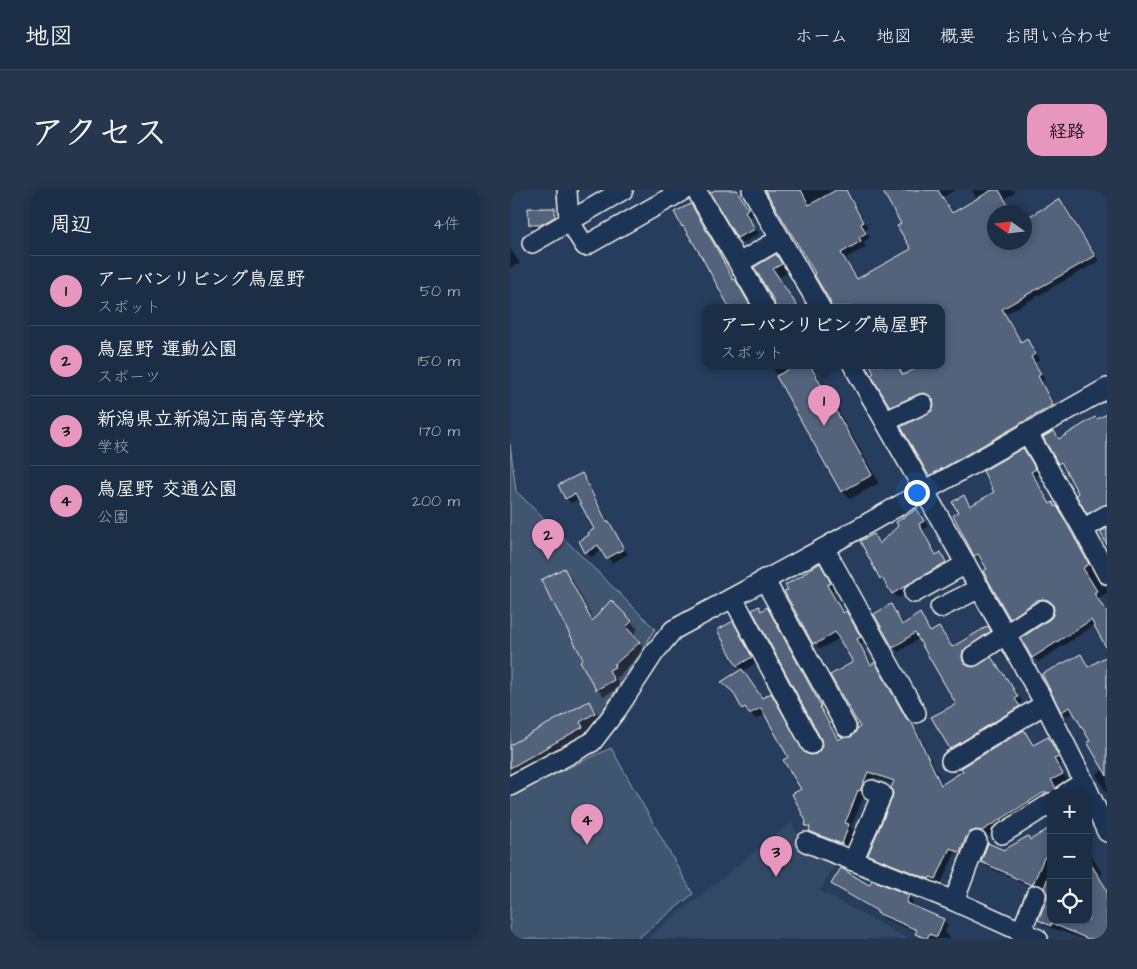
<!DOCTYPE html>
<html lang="ja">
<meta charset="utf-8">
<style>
body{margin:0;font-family:"Architects Daughter","Klee One",sans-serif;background:#25364d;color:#f1f3f6}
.controls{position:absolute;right:15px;bottom:15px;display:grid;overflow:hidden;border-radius:10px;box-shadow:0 2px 12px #0003}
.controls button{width:45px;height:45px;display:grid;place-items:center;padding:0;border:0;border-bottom:1px solid #3a4a5f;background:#1c2e46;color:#f1f3f6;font:25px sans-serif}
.compass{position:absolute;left:477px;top:15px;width:45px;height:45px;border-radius:50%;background:#1c2e46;box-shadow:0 2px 12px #0003;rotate:284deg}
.you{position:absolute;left:406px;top:302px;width:18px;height:18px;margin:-12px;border:4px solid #fff;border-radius:50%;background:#1a73e8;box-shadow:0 0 0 8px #1a73e833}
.badge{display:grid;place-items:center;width:32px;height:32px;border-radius:50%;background:#e797bd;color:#111;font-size:16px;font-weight:700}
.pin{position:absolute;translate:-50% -41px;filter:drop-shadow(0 1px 2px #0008)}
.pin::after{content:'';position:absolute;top:26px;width:18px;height:15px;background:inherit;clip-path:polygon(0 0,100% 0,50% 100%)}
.popup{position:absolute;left:193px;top:114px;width:242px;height:65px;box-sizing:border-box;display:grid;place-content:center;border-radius:10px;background:#1c2e46;filter:drop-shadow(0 1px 4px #0005);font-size:16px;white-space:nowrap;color:#a0a8b3}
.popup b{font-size:19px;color:#f1f3f6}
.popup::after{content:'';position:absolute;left:50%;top:100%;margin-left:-10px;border:10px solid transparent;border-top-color:#1c2e46}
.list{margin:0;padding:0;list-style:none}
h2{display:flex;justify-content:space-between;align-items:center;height:65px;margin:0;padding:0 20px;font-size:21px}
h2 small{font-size:16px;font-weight:400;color:#a0a8b3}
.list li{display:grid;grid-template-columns:32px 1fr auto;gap:15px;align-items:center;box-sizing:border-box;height:70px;padding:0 20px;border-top:1px solid #3a4a5f}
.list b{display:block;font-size:19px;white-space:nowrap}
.list p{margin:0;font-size:16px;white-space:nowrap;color:#a0a8b3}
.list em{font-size:16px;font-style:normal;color:#a0a8b3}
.icon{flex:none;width:28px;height:28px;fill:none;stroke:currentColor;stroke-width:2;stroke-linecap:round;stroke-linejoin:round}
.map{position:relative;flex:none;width:597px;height:749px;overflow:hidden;border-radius:15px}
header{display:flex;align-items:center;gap:30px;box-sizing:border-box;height:70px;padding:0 25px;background:#1c2e46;border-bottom:1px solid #3a4a5f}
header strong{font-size:24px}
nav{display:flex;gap:28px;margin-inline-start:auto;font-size:18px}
.intro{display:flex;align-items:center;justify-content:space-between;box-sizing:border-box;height:120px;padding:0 30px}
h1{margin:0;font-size:35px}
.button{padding:12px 22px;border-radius:15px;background:#e797bd;color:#111;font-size:18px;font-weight:700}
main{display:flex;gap:30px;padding:0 30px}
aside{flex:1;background:#1c2e46;border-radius:15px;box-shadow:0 2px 12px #0003}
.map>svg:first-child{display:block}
.built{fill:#334966}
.green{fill:#40546f;stroke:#9aa2ac}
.shadow{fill:#0007}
.building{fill:#52647b;stroke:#f4f1e8}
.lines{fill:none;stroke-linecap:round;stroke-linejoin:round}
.minor-casing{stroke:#f4f1e8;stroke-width:22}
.minor{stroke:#1d3557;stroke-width:19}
</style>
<header>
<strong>地図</strong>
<nav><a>ホーム</a><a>地図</a><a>概要</a><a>お問い合わせ</a></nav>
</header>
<div class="intro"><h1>アクセス</h1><a class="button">経路</a></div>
<main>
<aside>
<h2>周辺<small>4件</small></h2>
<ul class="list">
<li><span class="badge">1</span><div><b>アーバンリビング鳥屋野</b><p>スポット</p></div><em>50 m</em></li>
<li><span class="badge">2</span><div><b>鳥屋野 運動公園</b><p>スポーツ</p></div><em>150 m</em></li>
<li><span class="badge">3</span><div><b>新潟県立新潟江南高等学校</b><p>学校</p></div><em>170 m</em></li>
<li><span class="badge">4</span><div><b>鳥屋野 交通公園</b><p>公園</p></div><em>200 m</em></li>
</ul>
</aside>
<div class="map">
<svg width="597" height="749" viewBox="0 0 597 749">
<rect width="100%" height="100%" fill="#263d5d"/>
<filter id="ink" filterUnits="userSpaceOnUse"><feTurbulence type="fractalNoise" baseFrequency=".02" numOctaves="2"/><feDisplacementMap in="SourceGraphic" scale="10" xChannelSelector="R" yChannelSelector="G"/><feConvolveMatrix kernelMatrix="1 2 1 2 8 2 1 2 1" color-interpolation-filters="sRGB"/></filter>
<g filter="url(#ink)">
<polygon class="built" points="282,632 292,657 326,672 310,701 398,749 136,749"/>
<g class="green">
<polygon points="0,254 6,301 145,439 79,542 0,585"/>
<polygon points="101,558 183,704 127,749 0,749 0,605"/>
</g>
<g class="shadow">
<polygon points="207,0 226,0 229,3 243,25 239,27 249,44 233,53 228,48 202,3"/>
<polygon points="257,0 337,0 358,38 355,39 360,48 353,52 356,57 336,68 348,90 403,59 393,34 372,0 445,0 433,7 444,24 467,10 462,0 506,0 504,1 505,3 492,10 499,22 484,22 484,52 514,52 550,11 556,16 589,71 496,124 512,152 517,150 522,155 530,170 525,172 535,190 532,192 548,221 425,290 420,285 423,222 425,215 424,209 414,209 386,222 381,216 363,178 367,175 388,175 395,186 415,175 432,175 432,117 321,117 321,111"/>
<polygon points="181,15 189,23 228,94 233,99 243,117 222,117 191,63 178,42 173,36 166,23"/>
<polygon points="44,19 49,24 50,32 36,40 25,40 20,35"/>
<polygon points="0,58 10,73 0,78"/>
<polygon points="266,66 274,74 279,82 270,87 289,117 268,117 246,78"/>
<polygon points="256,175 302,175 369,293 340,309 332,301 262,176 259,178"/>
<polygon points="597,225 597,321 583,328 578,323 570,304 554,278 549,273 544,242 550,249"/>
<polygon points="513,260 518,265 530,285 525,287 541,315 543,314 551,322 591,395 597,398 597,403 588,408 597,422 597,456 585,435 528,472 522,466 544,426 546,420 544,414 539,413 505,433 501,428 478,379 472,369 470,370 465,365 450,323 454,307 461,317 486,303"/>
<polygon points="72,284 76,289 100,334 118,364 102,373 93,360 81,367 76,362 86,340 69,309 61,313 56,308"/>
<polygon points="407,320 418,337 413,339 427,365 430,363 435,368 440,378 388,408 371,389 352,351 363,345 370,354"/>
<polygon points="309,375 315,380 325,399 322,401 335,423 336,423 342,428 355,453 351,455 363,475 365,474 370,479 400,533 407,540 433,595 514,542 524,556 538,549 544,554 553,573 548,575 557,589 546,596 550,603 541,603 541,609 538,608 478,646 472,645 456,668 445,663 431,694 425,691 424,693 365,670 360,664 384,609 384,594 363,587 356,605 354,605 344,630 341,637 344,641 337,659 306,646 296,636 297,631 292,600 279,567 256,524 246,529 233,518 233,480 228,475 222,433 228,438 246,473 233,481 253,509 261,505 266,510 297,565 306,565 313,555 312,548 249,418 252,421 257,419 262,424 316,521 314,522 330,551 342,548 351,537 344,472 330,448 312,458 309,458 304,453 279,400"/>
<polygon points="54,380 61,387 84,431 101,412 128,439 123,445 136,460 111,483 111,485 106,488 110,497 94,506 87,499 74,470"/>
<polygon points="381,415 385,420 394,436 409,425 414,430 421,443 429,439 443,458 478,438 482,442 456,472 457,477 464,478 486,474 505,499 512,512 509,514 514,521 445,563 441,558 448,514 410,448 388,462 384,457"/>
<polygon points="571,466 597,501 597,604 586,584 595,579 582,551 564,522 557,526 552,521"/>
<polygon points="79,513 86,521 92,531 76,540 80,545 0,590 0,557"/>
<polygon points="541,638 541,730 578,730 578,659 592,684 589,686 597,699 597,749 573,749 534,735 529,730 538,709 538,704 536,699 527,700 507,691 504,688 477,677 472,672 494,661 517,647 521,651"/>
<polygon points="578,640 582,647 578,649"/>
<polygon points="323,693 360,697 398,706 403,711 401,717 433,730 438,735 435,742 441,749 411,749 406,744 407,742 373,728 368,723 328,698"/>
</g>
<g class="building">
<polygon points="205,0 227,0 238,19 235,21 245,39 227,48 200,3"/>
<polygon points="255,0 291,0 299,15 326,0 336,0 353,32 351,34 356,43 349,47 351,51 331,63 347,89 401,59 387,36 391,34 372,0 428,0 442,23 482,0 489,0 502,22 484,22 484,52 514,52 514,29 550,9 585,66 492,119 511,152 517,148 525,164 521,167 531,184 528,186 543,215 419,286 391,237 422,221 424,215 423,209 419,205 414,203 409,204 380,217 361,185 364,183 360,175 387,175 393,185 413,175 432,175 432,117 321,117 320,111 304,84 305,83"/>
<polygon points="181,14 207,59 223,90 225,89 241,117 219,117 190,64 173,36 172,37 164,22"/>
<polygon points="18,18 45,18 45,27 30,35 19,35"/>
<polygon points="266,64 272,74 263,79 288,117 265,117 264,111 244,77"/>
<polygon points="287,175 300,175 362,285 331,302 266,186"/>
<polygon points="597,224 597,314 577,324 566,305 568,303 551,272 548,274 533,247 544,241 549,249 585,227 587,229"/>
<polygon points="513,258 526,279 521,282 540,314 543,312 545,317 547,316 579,374 573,378 587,401 584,403 597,423 597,459 581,430 522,468 511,448 540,429 543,425 544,420 543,414 538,410 533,409 527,410 500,429 473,381 477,379 468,364 464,366 443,325 448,322 442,312 454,305 460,316 484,302 473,281"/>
<polygon points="72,283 97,332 99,331 114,359 96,369 88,355 75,363 69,351 79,345 78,343 84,339 65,304 55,309 48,295"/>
<polygon points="407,319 414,331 409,334 426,365 431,362 436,372 382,404 372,388 370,389 350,351 364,344 369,354 388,336 386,332"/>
<polygon points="597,338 597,355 590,342"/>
<polygon points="310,373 321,393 317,395 333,423 336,421 351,447 347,449 361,475 365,472 396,528 402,533 431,595 453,581 451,578 514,540 523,555 538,547 549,567 544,569 553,584 541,590 546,598 545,603 533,603 472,641 466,640 460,642 456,647 450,663 440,658 426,689 420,687 419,689 358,665 382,608 383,603 381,598 384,591 358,582 350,601 348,600 339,624 335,633 339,634 332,654 299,641 300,637 295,636 296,631 282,604 291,599 273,570 278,567 251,518 239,524 235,517 232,519 223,502 211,492 232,479 252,508 261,503 295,563 301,565 306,564 310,560 312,555 311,549 242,420 249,416 251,421 257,417 311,516 310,517 328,550 333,547 341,547 345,543 347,539 350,537 320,485 343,472 325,442 306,454 305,452 303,454 274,401 278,400 275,395 293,385 293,384"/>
<polygon points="54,378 82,431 101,410 122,431 116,437 130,452 104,475 105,477 99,480 104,490 86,500 70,471 73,469 31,390"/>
<polygon points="381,414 392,435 410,423 420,442 429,437 442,457 478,436 481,441 453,461 452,466 453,472 458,476 464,477 481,467 500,493 508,507 505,509 510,516 440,559 421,527 446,514 405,443 383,458 364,424"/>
<polygon points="223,431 242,467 227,476 207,440"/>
<polygon points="571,464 578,477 597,466 597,586 577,552 580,551 560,517 551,522 532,484"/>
<polygon points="79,511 85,523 70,532 73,537 0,578 0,555"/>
<polygon points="541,637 541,664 534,668 523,694 521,695 501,686 501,685 471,672 478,653 494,660 518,646 520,650"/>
<polygon points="578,669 597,700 597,749 578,749 541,733 541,736 528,730 537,709 537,703 534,698 539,684 541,684 541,730 578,730"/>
<polygon points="331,678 359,695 362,690 399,705 396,713 434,729 427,747 419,744 417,749 405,744 407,740 367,723 367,721 321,694"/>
</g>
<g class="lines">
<g class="minor-casing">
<g id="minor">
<polyline points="57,0 59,31 75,56 174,0"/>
<polyline points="186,0 254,117"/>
<polyline points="242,0 310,117"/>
<polyline points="22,53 113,0"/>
<polyline points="229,73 270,49"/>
<polyline points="343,175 535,514 574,592 597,642"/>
<polyline points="376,231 413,214"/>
<polyline points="517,242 573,339 597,384"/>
<polyline points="573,339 597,325"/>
<polyline points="314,358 406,523"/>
<polyline points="254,389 336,537"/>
<polyline points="404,403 456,374"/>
<polyline points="223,408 301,554"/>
<polyline points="430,418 470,398"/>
<polyline points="463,466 533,420"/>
<polyline points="441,571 535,514"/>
<polyline points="0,596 82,552 108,518 144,463 163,440 314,358 597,198"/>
<polyline points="556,603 574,592"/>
<polyline points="492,644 541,613"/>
<polyline points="296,652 444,711 528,749"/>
<polyline points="343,671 372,604 362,600"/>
<polyline points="444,711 467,651"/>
<polyline points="511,742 526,705"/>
</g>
</g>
<use href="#minor" class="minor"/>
</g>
</g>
</svg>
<div class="controls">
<button>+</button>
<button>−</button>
<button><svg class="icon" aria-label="locate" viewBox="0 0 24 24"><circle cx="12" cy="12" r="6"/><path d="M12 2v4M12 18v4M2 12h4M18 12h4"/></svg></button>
</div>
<svg class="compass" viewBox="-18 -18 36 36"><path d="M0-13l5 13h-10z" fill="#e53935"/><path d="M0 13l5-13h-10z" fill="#a0a8b3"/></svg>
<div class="you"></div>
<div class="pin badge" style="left:314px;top:236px">1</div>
<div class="popup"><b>アーバンリビング鳥屋野</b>スポット</div>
<div class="pin badge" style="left:38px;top:370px">2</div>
<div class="pin badge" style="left:266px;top:687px">3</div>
<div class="pin badge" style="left:77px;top:655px">4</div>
</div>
</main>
